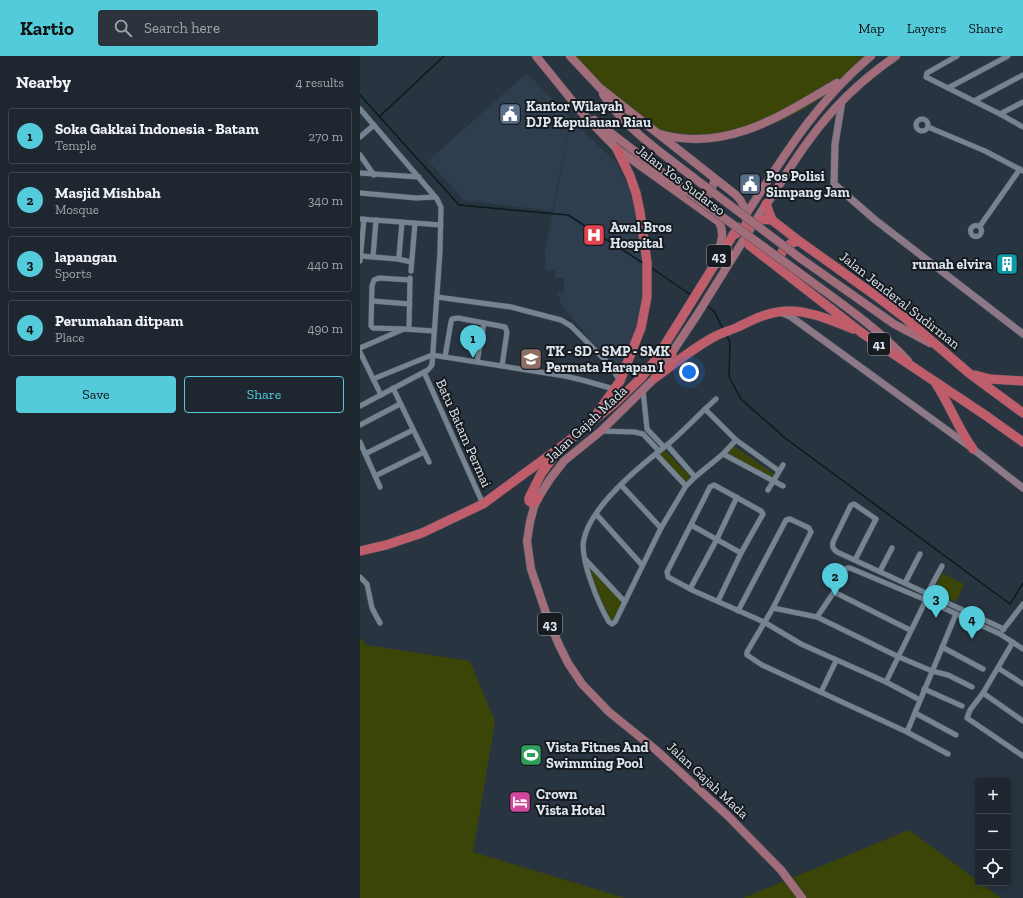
<!DOCTYPE html>
<meta charset="utf-8">
<style>
body{margin:0;font-family:"Zilla Slab",serif;background:#2b333c;color:#f1f3f6}
.controls{position:absolute;right:12px;bottom:12px;display:grid;overflow:hidden;border-radius:4px;box-shadow:0 2px 6px #0003}
.controls button{width:36px;height:36px;display:grid;place-items:center;padding:0;border:0;border-bottom:1px solid #3c444c;background:#1e2730;color:#f1f3f6;font:20px sans-serif}
.you{position:absolute;left:329px;top:316px;width:14px;height:14px;margin:-10px;border:3px solid #fff;border-radius:50%;background:#1a73e8;box-shadow:0 0 0 6px #1a73e833}
.badge{display:grid;place-items:center;width:26px;height:26px;border-radius:50%;background:#53cbda;color:#111;font-size:13px;font-weight:700}
.pin{position:absolute;translate:-50% -33px;filter:drop-shadow(0 1px 2px #0008)}
.pin::after{content:'';position:absolute;top:21px;width:14px;height:12px;background:inherit;clip-path:polygon(0 0,100% 0,50% 100%)}
.list{margin:0;padding:0;list-style:none}
h2{display:flex;justify-content:space-between;align-items:center;height:52px;margin:0;padding:0 16px;font-size:17px}
h2 small{font-size:13px;font-weight:400;color:#a1a5ab}
.list li{display:grid;grid-template-columns:26px 1fr auto;gap:12px;align-items:center;box-sizing:border-box;height:56px;margin:0 8px 8px;padding:0 8px;border:1px solid #3c444c;border-radius:4px}
.list b{display:block;font-size:15px;white-space:nowrap}
.list p{margin:0;font-size:13px;white-space:nowrap;color:#a1a5ab}
.list em{font-size:13px;font-style:normal;color:#a1a5ab}
.actions{display:flex;gap:8px;padding:12px 16px}
.actions a{flex:1;padding:9px 0;border:1px solid #53cbda;border-radius:4px;text-align:center;font-size:14px;color:#53cbda}
.actions .main{background:#53cbda;color:#111}
.icon{flex:none;width:22px;height:22px;fill:none;stroke:currentColor;stroke-width:2;stroke-linecap:round;stroke-linejoin:round}
.map{position:relative;flex:none;width:663px;height:842px;overflow:hidden}
header{display:flex;align-items:center;gap:24px;box-sizing:border-box;height:56px;padding:0 20px;background:#53cbda;color:#111}
header strong{font-size:19px}
nav{display:flex;gap:22px;margin-inline-start:auto;font-size:14px}
.search{width:280px;height:36px;background:#2b333c;display:flex;align-items:center;gap:10px;box-sizing:border-box;padding:0 14px;border-radius:4px;color:#a1a5ab;font-size:15px}
main{display:flex}
aside{flex:1;background:#1e2730}
.map>svg:first-child{display:block}
.built{fill:#2e3e4f}
.green{fill:#3c4508}
.lines{fill:none;stroke-linecap:round;stroke-linejoin:round}
.stream{stroke:#091b1c;stroke-width:1.5}
.street-casing{stroke:#46505a;stroke-width:6}
.secondary-casing{stroke:#46505a;stroke-width:8}
.primary-casing{stroke:#46505a;stroke-width:9}
.highway-casing{stroke:#46505a;stroke-width:10}
.street{stroke:#768491;stroke-width:5}
.secondary{stroke:#8c7886;stroke-width:7}
.primary{stroke:#a26d7a;stroke-width:8}
.highway{stroke:#c05d6b;stroke-width:9}
.primary-bridge-casing{stroke:#46505a;stroke-width:9;stroke-linecap:butt}
.primary-bridge{stroke:#a26d7a;stroke-width:8}
.labels{text-anchor:middle;stroke-width:4;stroke-linejoin:round;paint-order:stroke}
.shield{fill:#161b20;stroke:#a3a9b0;stroke-width:1}
.shield-label{font-size:13px;font-weight:bold;fill:#dfe6ee}
.poi-label{font-size:14px;font-weight:bold;fill:#dfe6ee;stroke:#161b20;text-anchor:start}
.street-label{font-size:14px;fill:#dfe6ee;stroke:#161b20}
</style>
<header>
<strong>Kartio</strong>
<div class="search"><svg class="icon" aria-label="search" viewBox="0 0 24 24"><circle cx="10" cy="10" r="6"/><path d="M15 15l6 6"/></svg>Search here</div>
<nav><a>Map</a><a>Layers</a><a>Share</a></nav>
</header>
<main>
<aside>
<h2>Nearby<small>4 results</small></h2>
<ul class="list">
<li><span class="badge">1</span><div><b>Soka Gakkai Indonesia - Batam</b><p>Temple</p></div><em>270 m</em></li>
<li><span class="badge">2</span><div><b>Masjid Mishbah</b><p>Mosque</p></div><em>340 m</em></li>
<li><span class="badge">3</span><div><b>lapangan</b><p>Sports</p></div><em>440 m</em></li>
<li><span class="badge">4</span><div><b>Perumahan ditpam</b><p>Place</p></div><em>490 m</em></li>
</ul>
<div class="actions"><a class="main">Save</a><a>Share</a></div>
</aside>
<div class="map">
<svg width="663" height="842" viewBox="0 0 663 842">
<rect width="100%" height="100%" fill="#283440"/>
<g class="built">
<polygon points="167,17 211,63 192,155 104,144 68,105"/>
<polygon points="211,64 256,106 270,134 278,162 285,223 280,260 275,277 257,319 202,249 197,237 204,237 204,222 195,222 195,214 186,214 185,197"/>
</g>
<g class="green">
<polygon points="208,0 515,0 463,41 444,53 421,65 398,72 355,79 324,78 288,73 264,58"/>
<polygon points="374,390 415,419 411,424 366,400"/>
<polygon points="304,393 330,421 324,430 296,401"/>
<polygon points="230,512 262,546 252,566 250,564 231,519"/>
<polygon points="582,517 604,528 596,546 573,536"/>
<polygon points="0,581 6,589 110,605 135,665 113,796 265,842 0,842"/>
<polygon points="549,774 618,825 618,827 621,827 641,842 383,842"/>
</g>
<g class="lines">
<g class="stream">
<polyline points="0,39 99,149 208,159 283,207"/>
<polyline points="19,61 84,0"/>
<polyline points="290,211 331,239"/>
<polyline points="346,249 354,255 363,273"/>
<polyline points="366,278 370,286 369,321 381,343 425,382 650,548 663,527"/>
</g>
<g class="street-casing">
<g id="street">
<polyline points="597,0 567,17 566,21 640,58 663,71"/>
<polyline points="588,32 648,0"/>
<polyline points="614,45 663,19"/>
<polyline points="0,53 77,143 81,151 80,196 72,309 68,314 0,350"/>
<polyline points="640,58 663,46"/>
<circle cx="562" cy="69" r="6"/>
<polyline points="568,71 625,95 663,115"/>
<polyline points="0,81 14,69"/>
<polyline points="0,99 14,119"/>
<polyline points="0,117 59,121"/>
<polyline points="0,137 56,142 75,141"/>
<polyline points="0,163 81,169"/>
<polyline points="16,164 13,201 38,203 39,200 42,166"/>
<circle cx="616" cy="175" r="5.5"/>
<polyline points="620,170 660,113"/>
<polyline points="1,200 13,201"/>
<polyline points="38,203 51,206"/>
<polyline points="0,205 4,163"/>
<polyline points="51,215 55,167"/>
<polyline points="77,241 151,251 201,264 211,270 249,308 260,325"/>
<polyline points="12,245 50,248"/>
<polyline points="44,273 13,272 11,270 12,230 14,224 19,222 50,224"/>
<polyline points="49,273 50,222"/>
<polyline points="0,292 44,273 74,275"/>
<polyline points="0,296 21,339"/>
<polyline points="85,301 91,266 92,263 98,262 145,271 147,276 142,310"/>
<polyline points="117,306 124,267"/>
<polyline points="64,316 123,448"/>
<polyline points="13,323 72,299 205,320 222,324 254,333"/>
<polyline points="33,332 69,406"/>
<polyline points="283,334 287,373 304,391"/>
<path d="M 356,343 C 339,358 324,375 307,389 C 281,409 231,450 224,483 C 219,502 239,549 249,566 L 252,568 L 255,566 L 301,472 L 326,430 L 335,421 L 363,398 L 376,384"/>
<polyline points="345,353 376,384 419,415"/>
<polyline points="0,369 40,348"/>
<polyline points="241,375 274,376 283,378 299,395"/>
<polyline points="0,386 20,431"/>
<polyline points="307,389 335,421"/>
<polyline points="5,398 53,374"/>
<polyline points="296,398 326,430"/>
<polyline points="363,398 423,430"/>
<polyline points="15,420 64,396"/>
<polyline points="261,429 301,472"/>
<polyline points="408,434 423,409"/>
<polyline points="236,458 282,509"/>
<polyline points="331,469 381,497"/>
<polyline points="225,503 265,546"/>
<path d="M 495,504 L 516,463 L 494,448 L 491,449 L 473,486 C 472,491 473,493 477,496 L 644,573"/>
<polyline points="520,515 532,492"/>
<polyline points="0,521 7,528 12,552 20,567"/>
<polyline points="545,527 560,498"/>
<polyline points="330,533 357,483 377,441"/>
<polyline points="474,536 550,574"/>
<polyline points="567,538 582,510"/>
<polyline points="358,545 381,497 403,458 401,455 354,429 350,431 307,516 308,521 334,535 404,566 441,588 526,626 560,644"/>
<polyline points="413,552 457,561 539,601 572,615 588,619 612,631"/>
<polyline points="378,555 426,464 430,463 449,472 451,476 413,552 387,596 387,599 402,609 547,676 588,698"/>
<polyline points="457,561 474,536 483,515 487,512 490,512 566,544 640,578 663,593"/>
<polyline points="643,574 663,548"/>
<polyline points="653,586 623,637 610,654 607,662 663,700"/>
<polyline points="582,591 623,613"/>
<polyline points="638,612 663,628"/>
<polyline points="526,626 566,544"/>
<polyline points="564,633 602,650"/>
<polyline points="461,636 476,605"/>
<polyline points="623,637 663,665"/>
<polyline points="555,657 596,679"/>
<polyline points="547,676 596,558"/>
</g>
</g>
<g class="secondary-casing">
<g id="secondary">
<polyline points="482,45 475,88 474,128 514,163 663,278"/>
<polyline points="420,256 430,260 613,393 663,432"/>
</g>
</g>
<g class="primary-casing">
<g id="primary">
<path d="M 176,0 L 223,58 L 257,93 L 359,166 C 365,177 361,188 357,200"/>
<path d="M 210,0 L 240,32 L 376,139 C 384,147 387,155 386,167"/>
<path d="M 243,38 C 265,73 306,100 338,125"/>
<polyline points="234,64 328,136"/>
<path d="M 300,78 C 367,97 422,59 477,27"/>
<path d="M 336,148 C 348,145 352,133 355,123"/>
<polyline points="406,148 337,259 295,322 241,375 204,405 190,423 178,442 174,451 170,466 167,485 171,513 187,560 199,589 208,607 222,628 249,656 296,694 368,760 421,814 442,842"/>
<path d="M 404,152 C 420,129 433,105 450,83 C 473,51 504,22 536,0"/>
<path d="M 385,160 C 424,100 455,47 511,0"/>
<polyline points="440,202 534,268 570,287"/>
<path d="M 433,212 C 472,241 515,269 548,305"/>
</g>
</g>
<g class="highway-casing">
<g id="highway">
<polyline points="406,148 412,164 439,185 516,240 545,262 610,318 663,357"/>
<path d="M 376,178 C 386,169 398,161 412,164"/>
<polyline points="388,178 389,189 502,277 625,359 663,386"/>
<path d="M 420,209 C 418,196 427,187 439,185"/>
<polyline points="303,293 312,298"/>
<polyline points="615,319 630,323 663,325"/>
<path d="M 295,322 C 314,308 332,293 352,282 C 360,277 369,275 378,271 C 394,263 410,255 429,255 C 451,255 473,265 493,273"/>
<path d="M 576,328 C 590,349 598,373 613,393"/>
<polyline points="238,356 260,325 281,272 287,241 287,206 280,156 276,137 270,120 257,93"/>
<polyline points="178,442 172,447 169,445 169,442 181,418 194,400"/>
<polyline points="0,495 26,489 62,477 123,448 206,387 255,347 282,321 296,303 378,171"/>
</g>
</g>
<use href="#street" class="street"/>
<use href="#secondary" class="secondary"/>
<use href="#primary" class="primary"/>
<use href="#highway" class="highway"/>
<g class="primary-bridge-casing">
<g id="primary-bridge">
<polyline points="338,125 440,202"/>
<polyline points="328,136 433,212"/>
</g>
</g>
<use href="#primary-bridge" class="primary-bridge"/>
</g>
<defs>
<g id="civic-square" transform="scale(1.15)"><rect x="-9" y="-9" width="18" height="18" rx="4" fill="#5c6f8a" stroke="#161b20"/><path d="M-.6-6.5H3V-4.5H.6V-3L4-1V1h2V6H-6V1h2V-1L-.6-3ZM-1.2 2.5V6h2.4V2.5Z" fill="#fff"/></g>
<g id="hospital-square" transform="scale(1.15)"><rect x="-9" y="-9" width="18" height="18" rx="4" fill="#e0444e" stroke="#161b20"/><path d="M-5-5h3v3.5h4V-5h3V5h-3V1.5h-4V5h-3Z" fill="#fff"/></g>
<g id="building-square" transform="scale(1.15)"><rect x="-9" y="-9" width="18" height="18" rx="4" fill="#0f9aa8" stroke="#161b20"/><path d="M-4-6H4V6H1V3H-1V6H-4ZM-2.5-4.3h1.7v1.8h-1.7ZM.8-4.3h1.7v1.8H.8ZM-2.5-1h1.7V.8h-1.7ZM.8-1h1.7V.8H.8Z" fill="#fff"/></g>
<g id="school-square" transform="scale(1.15)"><rect x="-9" y="-9" width="18" height="18" rx="4" fill="#8d6e63" stroke="#161b20"/><path d="M0-5L7-2L0 1L-7-2ZM-4 1L0 2.5L4 1V4Q0 6-4 4Z" fill="#fff"/></g>
<g id="stadium-square" transform="scale(1.15)"><rect x="-9" y="-9" width="18" height="18" rx="4" fill="#2e9e5b" stroke="#161b20"/><path d="M0-5a6.5 5 0 1 0 0 10a6.5 5 0 1 0 0-10ZM-3.5-1.8h7v3.6h-7Z" fill="#fff"/></g>
<g id="hotel-square" transform="scale(1.15)"><rect x="-9" y="-9" width="18" height="18" rx="4" fill="#d1479c" stroke="#161b20"/><path d="M-6-4.5h1.5V1H6V5H4.5V3h-9V5H-6ZM-4 0a1.8 1.8 0 1 1 3.6 0ZM.5 0V-2.5h3Q6-2.5 6 0Z" fill="#fff"/></g>
</defs>
<g fill-rule="evenodd">
<use href="#civic-square" x="150" y="58"/>
<use href="#civic-square" x="390" y="128"/>
<use href="#hospital-square" x="234" y="179"/>
<use href="#building-square" x="647" y="208"/>
<use href="#school-square" x="171" y="303"/>
<use href="#stadium-square" x="171" y="699"/>
<use href="#hotel-square" x="160" y="746"/>
</g>
<g class="labels">
<g class="shield">
<rect x="347" y="189" width="24" height="22" rx="3"/>
<rect x="508" y="277" width="22" height="22" rx="3"/>
<rect x="178" y="557" width="24" height="22" rx="3"/>
</g>
<g class="shield-label">
<text x="359" y="205">43</text>
<text x="519" y="293">41</text>
<text x="190" y="573">43</text>
</g>
<g class="poi-label">
<text x="166" y="55">Kantor Wilayah<tspan x="166" dy="16">DJP Kepulauan Riau</tspan></text>
<text x="406" y="125">Pos Polisi<tspan x="406" dy="16">Simpang Jam</tspan></text>
<text x="250" y="176">Awal Bros<tspan x="250" dy="16">Hospital</tspan></text>
<text x="632" y="213" text-anchor="end">rumah elvira</text>
<text x="186" y="300">TK - SD - SMP - SMK<tspan x="186" dy="16">Permata Harapan I</tspan></text>
<text x="186" y="696">Vista Fitnes And<tspan x="186" dy="16">Swimming Pool</tspan></text>
<text x="176" y="743">Crown<tspan x="176" dy="16">Vista Hotel</tspan></text>
</g>
<g class="street-label">
<text transform="translate(321 124) rotate(37)" y="5">Jalan Yos Sudarso</text>
<text transform="translate(540 244) rotate(38)" y="5">Jalan Jenderal Sudirman</text>
<text transform="translate(226 368) rotate(-43)" y="5">Jalan Gajah Mada</text>
<text transform="translate(104 377) rotate(66)" y="5">Batu Batam Permai</text>
<text transform="translate(348 724) rotate(43)" y="5">Jalan Gajah Mada</text>
</g>
</g>
</svg>
<div class="controls">
<button>+</button>
<button>−</button>
<button><svg class="icon" aria-label="locate" viewBox="0 0 24 24"><circle cx="12" cy="12" r="6"/><path d="M12 2v4M12 18v4M2 12h4M18 12h4"/></svg></button>
</div>
<div class="you"></div>
<div class="pin badge" style="left:113px;top:302px">1</div>
<div class="pin badge" style="left:475px;top:540px">2</div>
<div class="pin badge" style="left:576px;top:562px">3</div>
<div class="pin badge" style="left:612px;top:583px">4</div>
</div>
</main>
